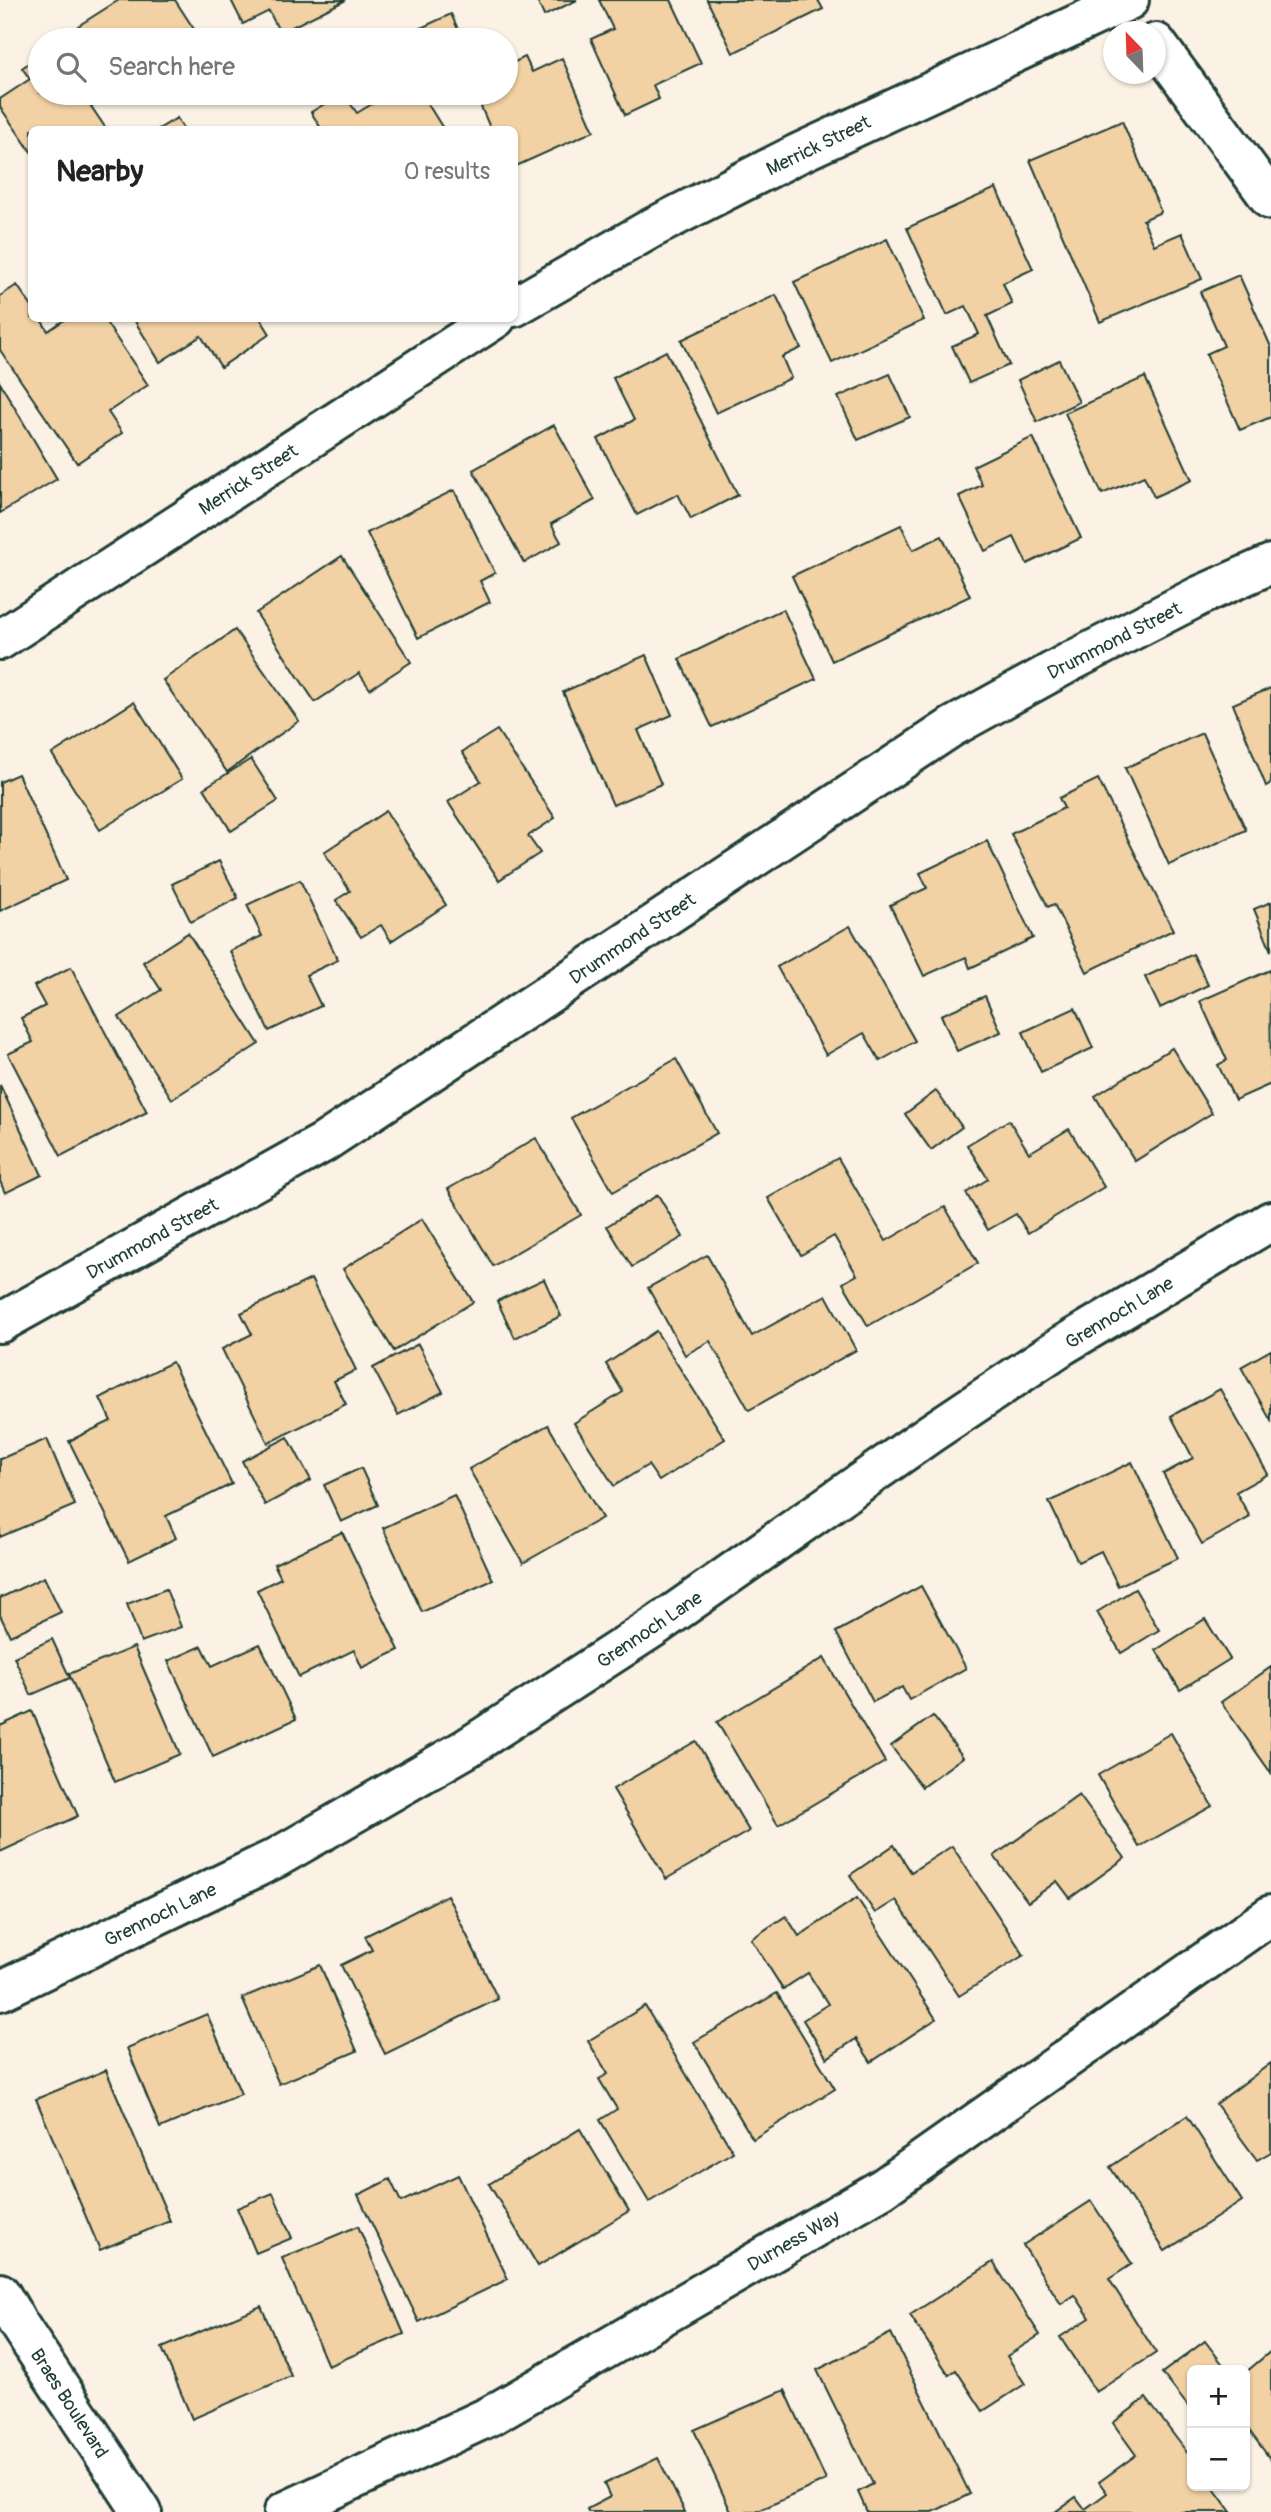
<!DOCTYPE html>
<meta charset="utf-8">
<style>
body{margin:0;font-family:Pangolin,sans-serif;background:#f2f2f2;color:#222}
.controls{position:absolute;right:21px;bottom:21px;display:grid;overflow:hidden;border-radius:10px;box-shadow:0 2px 5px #0004}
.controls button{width:63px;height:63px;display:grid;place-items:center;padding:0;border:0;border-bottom:2px solid #e0e0e0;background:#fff;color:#222;font:35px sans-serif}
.compass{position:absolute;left:1103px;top:21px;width:63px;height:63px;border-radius:50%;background:#fff;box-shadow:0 2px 5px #0004;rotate:337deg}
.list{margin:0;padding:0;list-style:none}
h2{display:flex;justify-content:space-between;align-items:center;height:91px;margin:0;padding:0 28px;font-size:30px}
h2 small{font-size:23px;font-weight:400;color:#767676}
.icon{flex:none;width:38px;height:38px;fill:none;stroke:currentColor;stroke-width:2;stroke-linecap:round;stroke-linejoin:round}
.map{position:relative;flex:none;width:1271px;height:2512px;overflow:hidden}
.search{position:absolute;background:#fff;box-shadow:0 2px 5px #0004;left:28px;top:28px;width:490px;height:77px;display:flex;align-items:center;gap:18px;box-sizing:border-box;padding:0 24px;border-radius:38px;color:#767676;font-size:26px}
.panel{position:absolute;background:#fff;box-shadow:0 2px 5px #0004;left:28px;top:126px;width:490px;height:196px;border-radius:10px}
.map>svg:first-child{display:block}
.building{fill:#f2d1a4;stroke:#1f3d34;stroke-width:2}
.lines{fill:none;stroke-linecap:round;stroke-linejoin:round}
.minor-casing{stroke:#1f3d34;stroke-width:44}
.tertiary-casing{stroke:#1f3d34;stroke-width:44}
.minor{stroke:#fff;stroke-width:38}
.tertiary{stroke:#fff;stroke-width:38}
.labels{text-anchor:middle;stroke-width:5;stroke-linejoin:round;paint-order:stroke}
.street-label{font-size:19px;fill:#1f3d34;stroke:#fff}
</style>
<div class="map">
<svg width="1271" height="2512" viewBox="0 0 1271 2512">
<rect width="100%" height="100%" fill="#fbf1e4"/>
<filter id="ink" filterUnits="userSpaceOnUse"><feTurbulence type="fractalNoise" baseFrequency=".0143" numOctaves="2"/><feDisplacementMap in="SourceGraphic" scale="14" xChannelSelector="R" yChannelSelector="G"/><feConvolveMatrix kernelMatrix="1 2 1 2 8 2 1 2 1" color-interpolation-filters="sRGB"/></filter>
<g filter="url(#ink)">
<g class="building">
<polygon points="119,0 175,0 201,40 87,40 78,26"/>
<polygon points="231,0 346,0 280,33 269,11 243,24"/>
<polygon points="537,0 577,0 544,16"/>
<polygon points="599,0 671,0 701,63 653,85 659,99 625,115 591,39 613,29"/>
<polygon points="707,0 818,0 823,9 733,53"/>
<polygon points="451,14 463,40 413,40 410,33"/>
<polygon points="40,55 40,93 82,93 107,130 32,130 32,153 0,107 0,99 30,79 22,68"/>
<polygon points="525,57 532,72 562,58 594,131 514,167 514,130 491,130 475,93 506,93 506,66"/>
<polygon points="343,93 357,113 390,93 421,93 444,130 322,130 311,112"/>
<polygon points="177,118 184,130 157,130"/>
<polygon points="1122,121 1161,212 1143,220 1154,245 1182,233 1202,279 1100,322 1030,160"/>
<polygon points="996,188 1033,269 1003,283 1012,304 987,316 1009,365 969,383 952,346 979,334 966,306 947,315 907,228"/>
<polygon points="887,239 924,320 832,363 794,282"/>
<polygon points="1239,275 1271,347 1271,417 1240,430 1206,354 1224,346 1200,292"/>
<polygon points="17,285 32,307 32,318 40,318 48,331 67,318 103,318 148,385 108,412 122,433 77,463 0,350 0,296"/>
<polygon points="776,295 801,348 782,357 791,378 716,413 681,340"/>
<polygon points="133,318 260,318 270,334 221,367 201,336 160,362"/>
<polygon points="666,351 738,495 691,519 678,494 637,515 598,439 634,420 613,378"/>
<polygon points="1059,360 1079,402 1037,422 1018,380"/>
<polygon points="890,374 910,417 858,440 838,397"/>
<polygon points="1145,377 1192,480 1154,497 1144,476 1102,494 1065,413"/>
<polygon points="0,383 57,479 0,513"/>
<polygon points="554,425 595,500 551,524 561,542 524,563 473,470"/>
<polygon points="1033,437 1081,538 1027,564 1014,537 985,551 959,496 982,485 973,466"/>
<polygon points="454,490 495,573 480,581 490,602 418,638 367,533"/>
<polygon points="901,525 913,550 942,536 970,596 832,661 792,576"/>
<polygon points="342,556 411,662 370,689 359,673 315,702 256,613"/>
<polygon points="783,609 816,679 712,727 679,659"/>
<polygon points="235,630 299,721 227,772 163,680"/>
<polygon points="646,655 672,715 638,730 661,784 613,805 563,692"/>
<polygon points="1271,688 1271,783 1266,786 1233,704"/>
<polygon points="134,702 182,779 100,830 52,754"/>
<polygon points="497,730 555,818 528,836 540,853 499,880 448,802 481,781 462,752"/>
<polygon points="1202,733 1246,830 1169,865 1125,768"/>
<polygon points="251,759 278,801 231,831 204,788"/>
<polygon points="18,774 66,880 0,911 0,782"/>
<polygon points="1098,779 1173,930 1087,972 1054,904 1048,907 1011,834 1064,808 1059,798"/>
<polygon points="386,811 446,905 391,941 381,925 361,937 336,900 350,891 324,852"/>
<polygon points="987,841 1033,938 970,968 966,957 924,976 890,905 927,888 920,873"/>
<polygon points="219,861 238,898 191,922 172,884"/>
<polygon points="300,880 338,960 306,975 321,1006 269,1031 230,951 262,936 247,905"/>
<polygon points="1271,902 1271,951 1254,909"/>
<polygon points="850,926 915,1041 880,1061 864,1033 826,1055 777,967"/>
<polygon points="188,933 259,1044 172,1099 119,1017 161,990 143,962"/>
<polygon points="1193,954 1208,985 1160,1008 1145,977"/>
<polygon points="71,967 147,1112 61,1156 8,1054 33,1042 21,1018 45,1006 34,986"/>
<polygon points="1270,970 1271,1084 1235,1100 1218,1065 1227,1060 1200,1001"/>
<polygon points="985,996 1001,1032 957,1051 941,1015"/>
<polygon points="1075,1008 1093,1048 1041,1072 1023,1032"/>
<polygon points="1172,1048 1212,1113 1135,1161 1095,1096"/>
<polygon points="676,1059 717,1133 613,1192 571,1118"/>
<polygon points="0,1085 42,1175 5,1193 0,1181"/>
<polygon points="936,1091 962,1127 931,1150 905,1114"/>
<polygon points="1009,1120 1029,1153 1069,1129 1104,1187 1028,1233 1016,1214 988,1230 966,1193 988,1179 967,1145"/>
<polygon points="536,1138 581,1215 493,1266 448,1189"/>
<polygon points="838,1158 886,1241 945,1207 978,1263 868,1326 843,1283 857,1275 834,1236 801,1255 768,1198"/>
<polygon points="658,1195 683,1237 632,1267 607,1226"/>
<polygon points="422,1219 473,1302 394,1351 343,1269"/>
<polygon points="707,1255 752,1336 826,1295 856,1350 749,1410 710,1341 685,1355 648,1288"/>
<polygon points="311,1279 356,1370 334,1381 346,1404 268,1443 222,1349 252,1334 241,1313"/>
<polygon points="544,1279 561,1316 515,1338 497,1301"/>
<polygon points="656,1331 725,1439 659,1481 648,1465 614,1486 574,1423 623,1392 606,1364"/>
<polygon points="418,1344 443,1392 398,1415 373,1368"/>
<polygon points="1271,1350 1271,1421 1241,1367"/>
<polygon points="172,1362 232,1484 166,1516 176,1538 129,1561 69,1441 111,1421 100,1398"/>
<polygon points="1220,1389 1268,1474 1236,1492 1250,1517 1202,1544 1163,1474 1193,1458 1171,1416"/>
<polygon points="548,1425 602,1518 523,1563 469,1469"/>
<polygon points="288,1437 311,1480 265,1505 242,1461"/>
<polygon points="47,1439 75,1505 0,1537 0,1459"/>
<polygon points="1132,1462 1178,1558 1118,1586 1101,1551 1078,1562 1049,1502"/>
<polygon points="361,1468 378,1505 341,1522 324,1485"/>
<polygon points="454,1495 493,1580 422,1612 383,1528"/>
<polygon points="342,1532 399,1650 362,1668 354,1650 299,1677 257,1590 281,1578 274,1564"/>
<polygon points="44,1577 61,1612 10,1636 0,1615 0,1598"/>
<polygon points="921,1586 966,1668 909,1700 902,1687 873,1702 836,1632"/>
<polygon points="166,1589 181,1627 141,1642 127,1604"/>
<polygon points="1135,1589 1159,1630 1121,1653 1097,1612"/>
<polygon points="1205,1619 1230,1659 1180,1690 1156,1650"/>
<polygon points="52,1639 70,1678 31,1695 14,1657"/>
<polygon points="260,1644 296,1719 213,1757 168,1661 202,1646 212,1666"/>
<polygon points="134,1647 180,1754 115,1782 69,1674"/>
<polygon points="824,1658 885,1762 778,1825 717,1722"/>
<polygon points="1271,1667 1271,1773 1221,1702"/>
<polygon points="32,1711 78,1816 0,1852 0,1726"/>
<polygon points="933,1716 963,1757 922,1787 891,1746"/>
<polygon points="1171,1733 1212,1806 1139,1847 1098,1775"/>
<polygon points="696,1741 749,1831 666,1879 613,1789"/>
<polygon points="1079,1795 1125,1858 1070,1898 1057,1881 1028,1902 994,1856"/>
<polygon points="894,1845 911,1872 952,1846 1024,1955 959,1996 896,1900 875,1913 850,1875"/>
<polygon points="447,1895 498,1999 385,2054 341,1965 372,1950 365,1936"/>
<polygon points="857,1898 936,2019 871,2062 856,2039 827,2058 803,2020 828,2004 808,1973 783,1989 751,1939 786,1916 799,1936"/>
<polygon points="320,1965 357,2051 279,2084 242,1998"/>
<polygon points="777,1993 835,2089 753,2139 694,2042"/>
<polygon points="645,2006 733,2152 649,2202 600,2120 617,2109 599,2079 608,2074 588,2041"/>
<polygon points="207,2014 241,2094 160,2128 127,2048"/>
<polygon points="1271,2063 1271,2152 1257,2160 1216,2104"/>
<polygon points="106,2070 170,2221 100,2250 36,2099"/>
<polygon points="1187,2116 1242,2201 1165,2251 1110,2167"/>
<polygon points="580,2129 629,2211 538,2266 489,2184"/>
<polygon points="458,2175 508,2279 419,2322 358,2195 390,2179 401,2202"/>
<polygon points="273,2193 292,2238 256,2253 237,2208"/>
<polygon points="1091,2201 1132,2264 1109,2279 1156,2353 1096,2392 1060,2337 1090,2318 1075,2295 1061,2304 1023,2245"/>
<polygon points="358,2226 404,2334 328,2366 282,2258"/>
<polygon points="993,2262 1040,2335 1007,2356 1025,2384 983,2411 956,2370 949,2375 910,2315"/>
<polygon points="261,2306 291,2376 192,2419 162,2348"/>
<polygon points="891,2333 970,2494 933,2512 867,2512 858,2492 873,2484 817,2370"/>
<polygon points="1205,2341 1227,2370 1192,2370 1191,2410 1162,2373"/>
<polygon points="1271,2351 1271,2460 1245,2425 1245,2373"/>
<polygon points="785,2390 826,2480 756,2512 731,2512 694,2430"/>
<polygon points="1146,2398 1192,2459 1192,2486 1212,2486 1231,2512 1055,2512 1076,2497 1085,2509 1107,2493 1099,2482 1136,2455 1113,2423"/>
<polygon points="658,2458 685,2512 588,2512 587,2509 610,2497 604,2484"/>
</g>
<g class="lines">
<g class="minor-casing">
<g id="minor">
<polyline points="1156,43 1271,200"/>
<polyline points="514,307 652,228 797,154 1129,0"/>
<polyline points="0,640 496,318"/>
<polyline points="0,1323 323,1143 952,727 1070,662 1201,595 1271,564"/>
<polyline points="0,1991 276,1858 467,1748 657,1625 931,1433 1063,1345 1271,1221"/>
<polyline points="284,2512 490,2416 883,2188 1271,1915"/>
</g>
</g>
<g class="tertiary-casing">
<polyline id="tertiary" points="0,2293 17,2322 142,2512"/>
</g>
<use href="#minor" class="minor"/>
<use href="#tertiary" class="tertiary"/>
</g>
</g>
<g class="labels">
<g class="street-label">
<text transform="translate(818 145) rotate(-26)" y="7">Merrick Street</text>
<text transform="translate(248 479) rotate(-33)" y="7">Merrick Street</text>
<text transform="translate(1114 640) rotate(-27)" y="7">Drummond Street</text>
<text transform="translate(632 938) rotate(-34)" y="7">Drummond Street</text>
<text transform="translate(152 1238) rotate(-29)" y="7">Drummond Street</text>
<text transform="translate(1119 1312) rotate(-31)" y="7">Grennoch Lane</text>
<text transform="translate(649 1629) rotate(-34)" y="7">Grennoch Lane</text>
<text transform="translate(160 1914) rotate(-26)" y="7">Grennoch Lane</text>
<text transform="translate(793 2240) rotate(-30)" y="7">Durness Way</text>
<text transform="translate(70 2403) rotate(57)" y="7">Braes Boulevard</text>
</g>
</g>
</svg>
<div class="controls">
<button>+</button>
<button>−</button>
</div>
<svg class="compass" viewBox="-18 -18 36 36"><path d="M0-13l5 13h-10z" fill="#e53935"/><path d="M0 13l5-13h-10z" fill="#767676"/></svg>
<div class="search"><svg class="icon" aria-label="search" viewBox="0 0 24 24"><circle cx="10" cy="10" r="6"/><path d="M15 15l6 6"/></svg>Search here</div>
<section class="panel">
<h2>Nearby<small>0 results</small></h2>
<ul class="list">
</ul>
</section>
</div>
